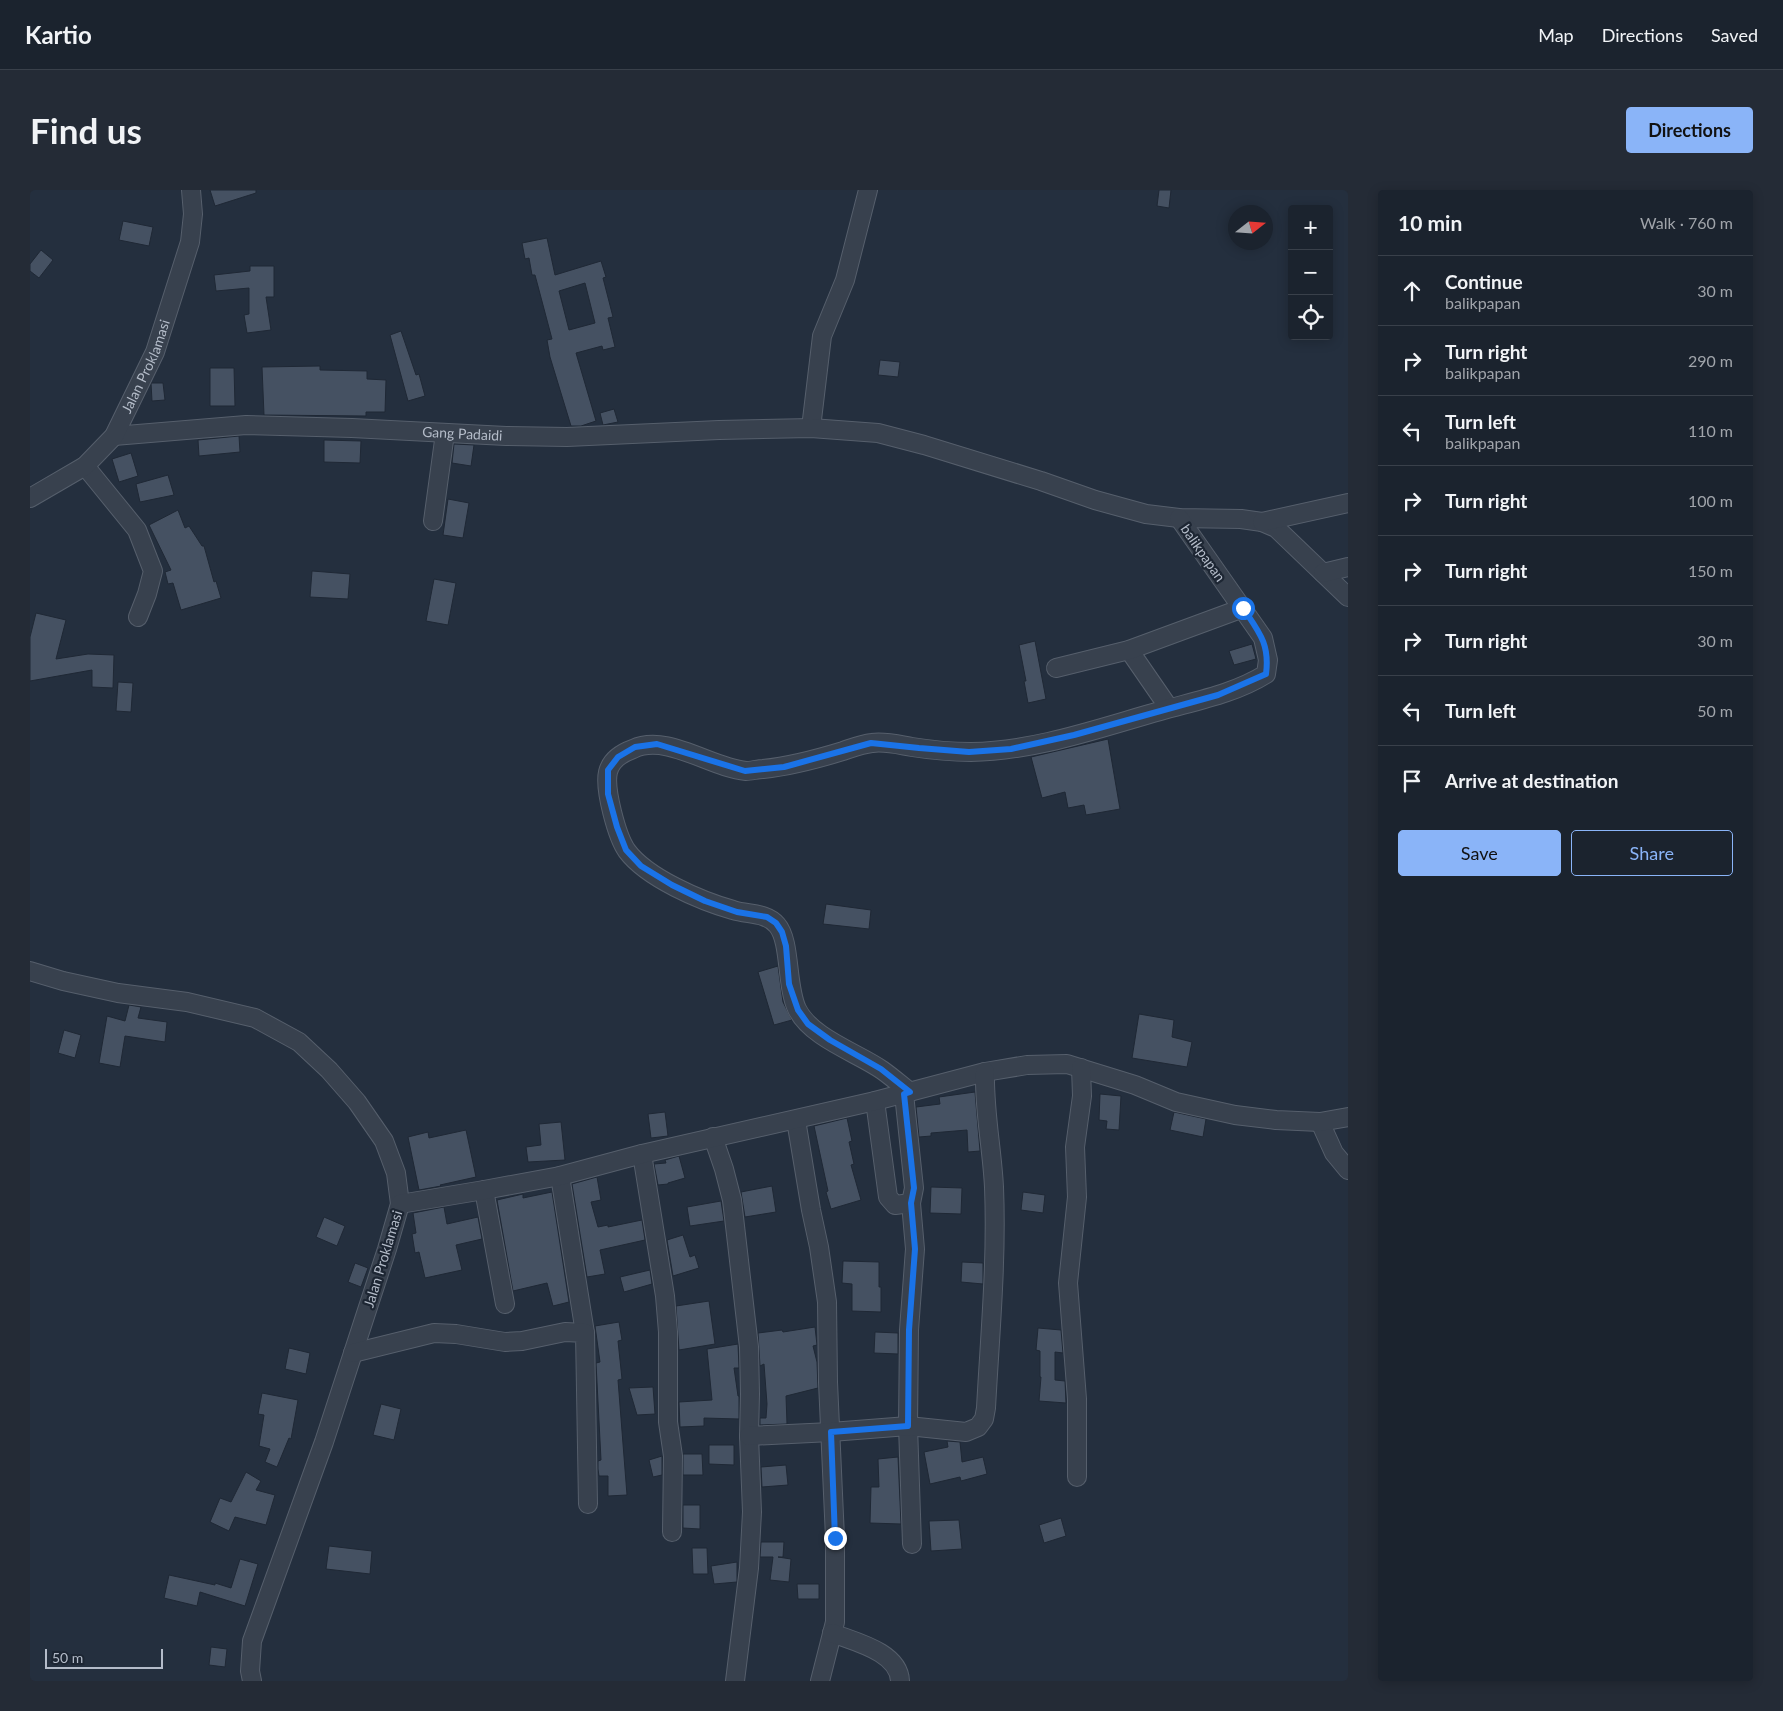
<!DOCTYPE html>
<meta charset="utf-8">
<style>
body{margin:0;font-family:Lato,sans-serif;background:#242b36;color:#f1f3f6}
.controls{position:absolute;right:15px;top:15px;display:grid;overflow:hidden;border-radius:5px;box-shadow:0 2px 12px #0003}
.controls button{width:45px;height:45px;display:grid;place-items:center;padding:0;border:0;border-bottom:1px solid #39404a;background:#1b232e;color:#f1f3f6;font:25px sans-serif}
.compass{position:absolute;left:1198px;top:15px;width:45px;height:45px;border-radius:50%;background:#1b232e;box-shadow:0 2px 12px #0003;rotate:73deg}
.scale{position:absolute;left:15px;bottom:12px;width:118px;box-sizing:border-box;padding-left:5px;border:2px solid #b4bcc9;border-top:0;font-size:14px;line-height:18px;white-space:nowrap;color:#b4bcc9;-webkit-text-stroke:4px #1d2633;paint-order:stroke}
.stop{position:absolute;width:15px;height:15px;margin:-11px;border:4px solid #1a73e8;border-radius:50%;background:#fff}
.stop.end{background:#1a73e8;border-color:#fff;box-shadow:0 1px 5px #0008}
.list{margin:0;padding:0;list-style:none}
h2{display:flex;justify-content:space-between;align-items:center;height:65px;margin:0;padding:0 20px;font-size:21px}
h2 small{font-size:16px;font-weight:400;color:#a0a4aa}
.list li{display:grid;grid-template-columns:32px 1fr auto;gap:15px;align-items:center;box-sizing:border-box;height:70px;padding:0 20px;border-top:1px solid #39404a}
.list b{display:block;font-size:19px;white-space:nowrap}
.list p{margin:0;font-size:16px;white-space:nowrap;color:#a0a4aa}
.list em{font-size:16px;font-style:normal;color:#a0a4aa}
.actions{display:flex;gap:10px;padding:15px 20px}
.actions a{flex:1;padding:11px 0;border:1px solid #8ab4f8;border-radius:5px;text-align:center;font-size:18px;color:#8ab4f8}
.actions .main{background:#8ab4f8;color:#111}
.icon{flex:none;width:28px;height:28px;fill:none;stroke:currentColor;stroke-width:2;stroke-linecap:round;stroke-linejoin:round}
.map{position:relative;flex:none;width:1318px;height:1491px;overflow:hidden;border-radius:5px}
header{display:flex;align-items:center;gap:30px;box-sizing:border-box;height:70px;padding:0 25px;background:#1b232e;border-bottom:1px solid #39404a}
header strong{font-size:24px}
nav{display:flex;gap:28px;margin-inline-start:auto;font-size:18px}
.intro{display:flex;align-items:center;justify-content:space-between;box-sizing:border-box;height:120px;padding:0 30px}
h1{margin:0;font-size:35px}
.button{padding:12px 22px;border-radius:5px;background:#8ab4f8;color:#111;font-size:18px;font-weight:700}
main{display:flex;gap:30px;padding:0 30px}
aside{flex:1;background:#1b232e;border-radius:5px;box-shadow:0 2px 12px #0003}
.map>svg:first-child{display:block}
.building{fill:#455162;stroke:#1f2835;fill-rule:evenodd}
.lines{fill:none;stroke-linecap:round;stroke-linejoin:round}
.minor-casing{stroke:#565f6c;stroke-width:20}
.minor{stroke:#38414e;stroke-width:18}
.route{stroke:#1a73e8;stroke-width:6}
.labels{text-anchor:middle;stroke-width:4.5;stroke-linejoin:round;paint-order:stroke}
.street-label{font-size:14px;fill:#b4bcc9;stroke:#1d2633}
</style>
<header>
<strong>Kartio</strong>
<nav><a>Map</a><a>Directions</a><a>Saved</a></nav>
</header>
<div class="intro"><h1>Find us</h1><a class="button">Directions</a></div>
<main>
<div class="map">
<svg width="1318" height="1491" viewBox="0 0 1318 1491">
<rect width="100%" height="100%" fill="#242f3e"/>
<g class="building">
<polygon points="180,0 226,0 226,3 185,16"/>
<polygon points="1129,0 1141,0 1139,18 1127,16"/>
<polygon points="93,31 123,37 119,56 89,50"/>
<path d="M 517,48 L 525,85 L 571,71 L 576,87 L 573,88 L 583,127 L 578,128 L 585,157 L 573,160 L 572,156 L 546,163 L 566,231 L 551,236 L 541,236 L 520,167 L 517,150 L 522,149 L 505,85 L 502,85 L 499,68 L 495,69 L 492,53 ZM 555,93 L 565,133 L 539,140 L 529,101 Z"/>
<polygon points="11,60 23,70 9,88 0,81 0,74"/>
<polygon points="220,76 244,76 244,107 236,107 241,140 217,143 214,125 219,124 219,98 186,101 184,85 220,81"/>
<polygon points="371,141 386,185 389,184 395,206 378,211 360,145"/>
<polygon points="850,170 870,172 868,187 848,185"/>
<polygon points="290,176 290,180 337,181 337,189 356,190 355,222 336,222 336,226 234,225 232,177"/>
<polygon points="180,178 204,178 205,216 180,216"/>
<polygon points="121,193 133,193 135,210 122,211"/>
<polygon points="584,219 588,232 573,235 570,223"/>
<polygon points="209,246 210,262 169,266 168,250"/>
<polygon points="294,250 331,251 330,273 294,272"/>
<polygon points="424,254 444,255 441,276 422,273"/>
<polygon points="101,263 108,286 89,292 82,269"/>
<polygon points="138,285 144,305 110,312 106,294"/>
<polygon points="418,309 439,313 433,348 413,345"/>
<polygon points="148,320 155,338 159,336 172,356 174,356 184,392 186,391 191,408 151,420 143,393 138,394 135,382 141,380 119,335"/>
<polygon points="282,381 320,384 318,409 280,407"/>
<polygon points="404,389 426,393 418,435 396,431"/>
<polygon points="6,423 36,430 26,469 58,464 84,465 83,498 62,497 62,480 0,491 0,447"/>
<polygon points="1005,451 1016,509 998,513 994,491 996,491 989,455"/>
<polygon points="1222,454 1226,469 1204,475 1199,461"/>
<polygon points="88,492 103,493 101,522 86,521"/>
<polygon points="1078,549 1090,619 1056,625 1054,615 1038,618 1035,602 1012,608 1001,567"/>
<polygon points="796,714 841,720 839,739 793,734"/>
<polygon points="748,776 753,812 762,830 744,835 728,782"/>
<polygon points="99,815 111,817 108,828 137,832 135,852 95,846 90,877 69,873 77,826 95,831"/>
<polygon points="1109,824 1144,830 1142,847 1162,852 1157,877 1102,868"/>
<polygon points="34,840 51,845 45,868 28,863"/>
<polygon points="945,902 950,961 938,962 937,940 901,943 901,946 889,947 886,917 910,914 909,907"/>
<polygon points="1070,904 1091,906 1089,940 1076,939 1077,931 1069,930"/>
<polygon points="635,922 638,946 621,948 618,924"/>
<polygon points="1144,922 1176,929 1173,947 1140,940"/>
<polygon points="817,928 822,951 819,952 824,974 821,975 831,1010 801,1019 796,1002 798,1001 784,936"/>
<polygon points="531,932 535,970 498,972 496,957 511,955 509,934"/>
<polygon points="436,940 446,987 410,995 411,996 389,1000 378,947 398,942 399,948"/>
<polygon points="649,966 655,988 638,993 638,994 628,995 624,974 636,973 635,970"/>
<polygon points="567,987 571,1010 561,1012 568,1037 578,1035 578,1037 612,1030 615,1050 570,1060 575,1084 557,1087 542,994"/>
<polygon points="742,996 746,1022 715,1027 711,1002"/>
<polygon points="901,997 932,998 931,1024 900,1023"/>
<polygon points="522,1002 539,1112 523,1116 517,1093 483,1101 467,1010 493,1004 493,1008"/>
<polygon points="993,1002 1015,1005 1013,1023 991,1020"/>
<polygon points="691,1011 694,1031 660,1036 657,1017"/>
<polygon points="414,1017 417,1034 448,1027 452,1049 426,1055 432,1080 395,1088 389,1062 385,1063 382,1044 386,1043 383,1023"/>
<polygon points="294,1027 315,1036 307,1056 286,1047"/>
<polygon points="653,1045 660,1067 665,1065 669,1078 643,1086 637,1050"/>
<polygon points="813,1071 849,1072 849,1097 851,1097 851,1122 822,1121 822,1094 812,1093"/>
<polygon points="932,1072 953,1073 953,1094 931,1092"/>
<polygon points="325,1073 338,1078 331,1097 318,1092"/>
<polygon points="620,1080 622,1094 594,1102 590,1087"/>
<polygon points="679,1111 685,1154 649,1160 646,1116"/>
<polygon points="589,1132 592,1150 588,1151 592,1189 588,1190 597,1305 578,1306 578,1286 569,1286 568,1279 568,1271 571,1270 566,1173 570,1172 565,1136"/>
<polygon points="785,1137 787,1155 783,1156 787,1172 788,1198 756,1206 757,1234 730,1235 730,1228 736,1228 737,1214 734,1174 730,1176 728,1143 752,1140 753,1142"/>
<polygon points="1008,1138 1031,1140 1033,1163 1025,1162 1025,1190 1035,1191 1036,1213 1009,1211 1011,1187 1010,1187 1010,1161 1006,1160"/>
<polygon points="845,1142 868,1143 868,1164 844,1163"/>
<polygon points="708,1154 709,1178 704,1178 708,1206 709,1206 709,1229 674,1228 674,1236 650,1237 649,1212 682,1210 677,1159"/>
<polygon points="259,1158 280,1163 276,1184 255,1179"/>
<polygon points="623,1197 625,1224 607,1225 599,1198"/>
<polygon points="232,1203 268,1210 261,1249 259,1248 247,1277 235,1272 240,1259 229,1256 234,1225 228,1224"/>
<polygon points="351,1214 371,1219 364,1250 343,1245"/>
<polygon points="917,1251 930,1252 932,1272 953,1267 957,1284 931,1291 930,1287 900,1294 894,1262 918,1257"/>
<polygon points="679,1255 704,1255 704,1275 679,1274"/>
<polygon points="653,1264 672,1264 673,1285 653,1285"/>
<polygon points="632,1266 632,1285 623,1287 619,1270"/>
<polygon points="868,1267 871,1334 840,1333 841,1297 849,1297 848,1269"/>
<polygon points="756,1275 758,1295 732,1297 731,1277"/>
<polygon points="216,1282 231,1291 226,1300 245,1305 236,1335 205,1327 199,1341 180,1332 190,1308 201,1312"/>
<polygon points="653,1315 670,1315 670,1339 653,1338"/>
<polygon points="1031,1328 1036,1346 1014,1353 1009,1335"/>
<polygon points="929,1330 932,1359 901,1361 899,1331"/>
<polygon points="731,1352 754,1352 753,1367 748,1367 761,1369 759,1392 740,1390 743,1367 730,1367"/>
<polygon points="299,1356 342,1361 340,1384 296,1379"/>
<polygon points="662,1358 677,1358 678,1384 663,1384"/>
<polygon points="210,1369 228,1374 215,1416 170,1402 167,1416 134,1408 139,1385 185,1395 185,1393 201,1398"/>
<polygon points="707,1372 707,1392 684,1394 681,1376"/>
<polygon points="767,1394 789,1394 789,1409 768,1409"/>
<polygon points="181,1457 197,1459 195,1477 179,1475"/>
</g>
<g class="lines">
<g class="minor-casing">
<g id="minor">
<polyline points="781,238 792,146 815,90 838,0"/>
<path id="s1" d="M 84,246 L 216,235 L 322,238 L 476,246 L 537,247 L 689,240 L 781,238 L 848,243 L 894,255 L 1011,291 L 1065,310 L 1116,324 L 1149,328 L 1211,329 L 1232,332 L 1246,338 L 1318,407"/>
<polyline points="55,276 107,340 123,381 117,404 108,427"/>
<path id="s2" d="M 0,308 L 55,276 L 84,246 L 125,162 L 160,52 L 163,24 L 161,0"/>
<polyline points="403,331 415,243"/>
<polyline points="1232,332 1318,313"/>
<polyline points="1293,383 1318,377"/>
<polyline points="1099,460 1139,518"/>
<polyline points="1026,478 1099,460 1213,418"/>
<polyline points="0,781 33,791 88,803 157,812 225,828 269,852 299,880 327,912 354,951 366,983 370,1014 357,1059 294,1252 222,1451 220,1481 222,1491"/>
<path d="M 880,902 C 871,895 862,887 852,880 C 828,863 781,848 767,819 C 756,796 761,751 747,735 C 736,722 718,725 703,720 C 671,711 617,688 597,661 C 587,647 574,599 578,582 C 581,570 592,563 603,559 C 637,543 681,578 716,581 C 721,581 728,579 733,579 C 761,576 787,569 813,561 C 822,558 832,554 842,553 C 855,551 870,555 882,557 C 901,560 922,562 941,562 C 1006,561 1069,538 1130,521 C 1165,511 1204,504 1236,484 L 1238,470 L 1233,448 L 1149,328"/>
<polyline points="874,904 884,998 881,1013 885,1059 879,1140 878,1236 882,1354"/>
<polyline points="845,911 858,1007 865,1015 881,1013"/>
<polyline points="766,930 781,1020 789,1057 797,1112 798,1192 805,1348 805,1432 790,1491"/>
<polyline points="1290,932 1304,963 1318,980"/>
<polyline points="683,947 694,979 702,1010 719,1157 720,1204 719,1246 722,1322 719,1378 705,1491"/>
<polyline points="612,964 635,1106 638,1142 638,1232 643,1266 642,1342"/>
<polyline points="530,986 555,1143"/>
<polyline points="454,1000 475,1114"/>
<polyline points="370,1014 454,1000 530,986 612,964 845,911 955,882 997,875 1037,874 1105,895 1146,912 1205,925 1246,930 1290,932 1318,927"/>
<polyline points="323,1163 404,1143 426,1144 475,1152 492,1151 535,1142 555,1143 558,1314"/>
<path d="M 719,1246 L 801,1242 L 878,1236 L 936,1242 L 948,1237 L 954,1229 L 956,1218 C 960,1144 967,1070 964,997 C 962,958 954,921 955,882"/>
<polyline points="1047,1287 1047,1209 1038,1093 1047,1007 1045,957 1052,906 1051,878"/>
<path d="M 802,1443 C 825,1452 869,1462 870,1491"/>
</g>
</g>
<use href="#minor" class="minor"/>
</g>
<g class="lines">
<path class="route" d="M 805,1348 L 801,1242 L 878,1236 L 879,1140 L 885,1059 L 881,1013 L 884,998 L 874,904 L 880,902 L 851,879 L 800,850 L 778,834 L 768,820 L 759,794 L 756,756 L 752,742 L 746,733 L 737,727 L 707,722 L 675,711 L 642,695 L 611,676 L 596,660 L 587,637 L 578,604 L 578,580 L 588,567 L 605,557 L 627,554 L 715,581 L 754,577 L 841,553 L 889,558 L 939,562 L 981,559 L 1044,545 L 1188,505 L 1236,484 C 1240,454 1229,442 1213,418"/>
</g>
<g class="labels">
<g class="street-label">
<text dy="5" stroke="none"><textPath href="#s2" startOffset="182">Jalan Proklamasi</textPath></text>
<text dy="5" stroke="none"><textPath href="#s1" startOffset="349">Gang Padaidi</textPath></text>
<text transform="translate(1173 363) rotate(55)" y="5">balikpapan</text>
<text transform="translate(353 1069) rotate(-73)" y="5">Jalan Proklamasi</text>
</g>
</g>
</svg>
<div class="controls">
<button>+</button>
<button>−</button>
<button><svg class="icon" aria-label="locate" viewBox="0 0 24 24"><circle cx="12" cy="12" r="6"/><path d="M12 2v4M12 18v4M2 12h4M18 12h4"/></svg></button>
</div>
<svg class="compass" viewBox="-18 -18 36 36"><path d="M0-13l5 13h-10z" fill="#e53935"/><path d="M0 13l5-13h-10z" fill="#a0a4aa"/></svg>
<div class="scale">50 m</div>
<div class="stop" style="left:1213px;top:418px"></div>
<div class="stop end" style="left:805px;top:1348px"></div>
</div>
<aside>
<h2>10 min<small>Walk · 760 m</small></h2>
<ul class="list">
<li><svg class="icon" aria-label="ahead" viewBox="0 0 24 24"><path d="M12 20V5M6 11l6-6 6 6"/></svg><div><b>Continue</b><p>balikpapan</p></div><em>30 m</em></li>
<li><svg class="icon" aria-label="right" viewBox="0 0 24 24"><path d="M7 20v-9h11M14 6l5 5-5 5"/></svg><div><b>Turn right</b><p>balikpapan</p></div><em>290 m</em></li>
<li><svg class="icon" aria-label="left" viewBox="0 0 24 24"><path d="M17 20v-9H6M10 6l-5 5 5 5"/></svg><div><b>Turn left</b><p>balikpapan</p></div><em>110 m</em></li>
<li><svg class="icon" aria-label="right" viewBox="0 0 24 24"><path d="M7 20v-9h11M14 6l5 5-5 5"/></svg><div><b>Turn right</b></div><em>100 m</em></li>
<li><svg class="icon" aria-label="right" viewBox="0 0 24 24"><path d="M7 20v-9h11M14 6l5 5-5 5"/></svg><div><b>Turn right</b></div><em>150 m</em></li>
<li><svg class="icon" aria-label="right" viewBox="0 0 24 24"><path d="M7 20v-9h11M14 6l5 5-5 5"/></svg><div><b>Turn right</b></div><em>30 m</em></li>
<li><svg class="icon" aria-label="left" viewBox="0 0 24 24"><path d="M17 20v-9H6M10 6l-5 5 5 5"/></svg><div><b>Turn left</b></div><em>50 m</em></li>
<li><svg class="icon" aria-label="arrive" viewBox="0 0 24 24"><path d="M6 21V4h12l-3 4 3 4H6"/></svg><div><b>Arrive at destination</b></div></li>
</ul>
<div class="actions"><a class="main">Save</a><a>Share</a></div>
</aside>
</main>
